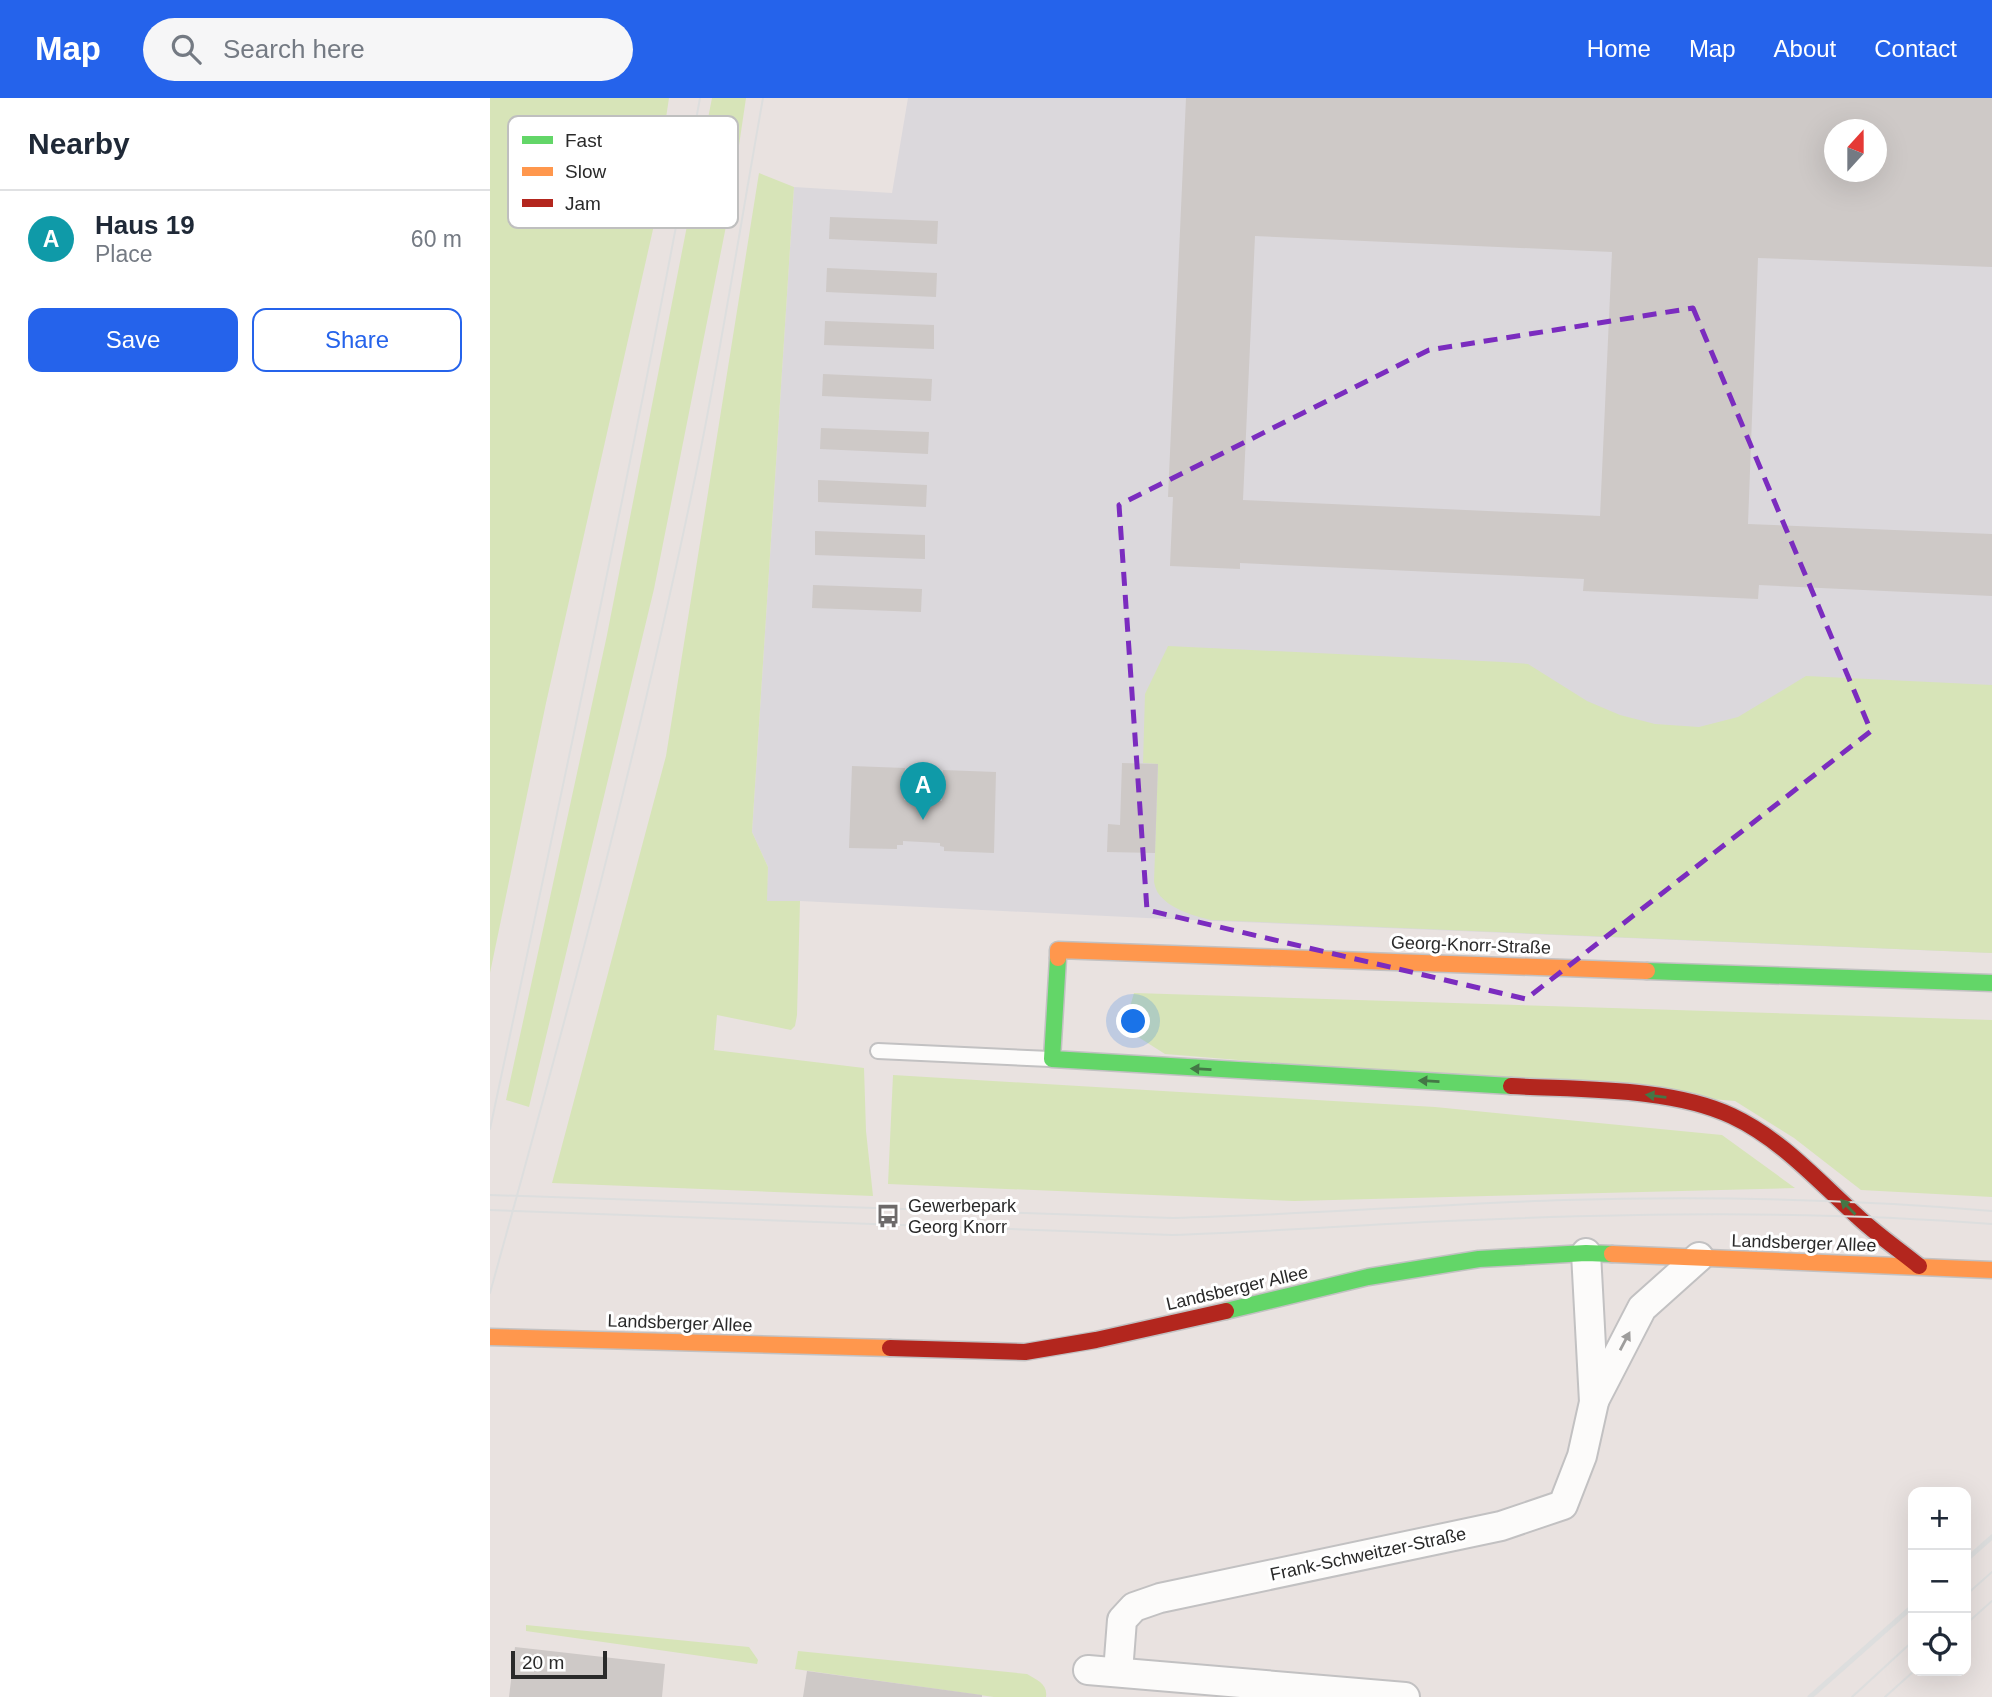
<!DOCTYPE html>
<meta charset="utf-8">
<style>
body{margin:0;font-family:Helvetica,sans-serif;background:#f6f6f7;color:#1f2937}
.controls{position:absolute;right:21px;bottom:21px;display:grid;overflow:hidden;border-radius:14px;box-shadow:0 7px 28px #0002}
.controls button{width:63px;height:63px;display:grid;place-items:center;padding:0;border:0;border-bottom:2px solid #e0e1e3;background:#fff;color:#1f2937;font:35px sans-serif}
.compass{position:absolute;left:1334px;top:21px;width:63px;height:63px;border-radius:50%;background:#fff;box-shadow:0 7px 28px #0002;rotate:21deg}
.scale{position:absolute;left:21px;bottom:18px;width:96px;box-sizing:border-box;padding-left:7px;border:4px solid #2a2a2a;border-top:0;font-size:19px;line-height:24px;white-space:nowrap;color:#2a2a2a;-webkit-text-stroke:5px #fff;paint-order:stroke}
.you{position:absolute;left:644px;top:924px;width:24px;height:24px;margin:-18px;border:5px solid #fff;border-radius:50%;background:#1a73e8;box-shadow:0 0 0 10px #1a73e833}
.badge{display:grid;place-items:center;width:46px;height:46px;border-radius:50%;background:#2563eb;color:#fff;font-size:23px;font-weight:700}
.pin{position:absolute;translate:-50% -58px;filter:drop-shadow(0 2px 4px #0008)}
.pin::after{content:'';position:absolute;top:37px;width:24px;height:21px;background:inherit;clip-path:polygon(0 0,100% 0,50% 100%)}
.list{margin:0;padding:0;list-style:none}
h2{display:flex;justify-content:space-between;align-items:center;height:91px;margin:0;padding:0 28px;font-size:30px}
h2 small{font-size:23px;font-weight:400;color:#747a83}
.list li{display:grid;grid-template-columns:46px 1fr auto;gap:21px;align-items:center;box-sizing:border-box;height:98px;padding:0 28px;border-top:2px solid #e0e1e3}
.list b{display:block;font-size:26px;white-space:nowrap}
.list p{margin:0;font-size:23px;white-space:nowrap;color:#747a83}
.list em{font-size:23px;font-style:normal;color:#747a83}
.actions{display:flex;gap:14px;padding:21px 28px}
.actions a{flex:1;padding:16px 0;border:2px solid #2563eb;border-radius:14px;text-align:center;font-size:24px;color:#2563eb}
.actions .main{background:#2563eb;color:#fff}
.icon{flex:none;width:38px;height:38px;fill:none;stroke:currentColor;stroke-width:2;stroke-linecap:round;stroke-linejoin:round}
.map{position:relative;flex:none;width:1502px;height:1599px;overflow:hidden}
header{display:flex;align-items:center;gap:42px;box-sizing:border-box;height:98px;padding:0 35px;background:#2563eb;color:#fff}
header strong{font-size:33px}
nav{display:flex;gap:38px;margin-inline-start:auto;font-size:24px}
.search{width:490px;height:63px;background:#f6f6f7;display:flex;align-items:center;gap:18px;box-sizing:border-box;padding:0 24px;border-radius:38px;color:#747a83;font-size:26px}
main{display:flex}
aside{flex:1;background:#fff}
.map>svg:first-child{display:block}
.industrial{fill:#dbd8dc;fill-rule:evenodd}
.green{fill:#d7e4b8}
.building{fill:#cec9c7;fill-rule:evenodd}
.lines{fill:none;stroke-linecap:round;stroke-linejoin:round}
.lane-casing{stroke:#c2c1c2;stroke-width:18}
.street-casing{stroke:#c2c1c2;stroke-width:32}
.fast-casing{stroke:#c2c1c2;stroke-width:19}
.slow-casing{stroke:#c2c1c2;stroke-width:19}
.jam-casing{stroke:#c2c1c2;stroke-width:19}
.lane{stroke:#fcfbfa;stroke-width:14}
.street{stroke:#fcfbfa;stroke-width:28}
.fast{stroke:#63d668;stroke-width:16}
.slow{stroke:#ff974d;stroke-width:16}
.jam{stroke:#b3261e;stroke-width:16}
.tram{stroke:#dddede;stroke-width:2}
.rail{stroke:#dddede;stroke-width:5}
.oneway{fill:#447746}
.oneway2{fill:#9e9d9c}
.marked{fill:none;stroke:#7b2cbf;stroke-width:5;stroke-dasharray:14 9;stroke-linejoin:round}
.labels{text-anchor:middle;stroke-width:6;stroke-linejoin:round;paint-order:stroke}
.street-label{font-size:18px;fill:#2a2a2a;stroke:#fff}
.poi-label{font-size:18px;fill:#2a2a2a;stroke:#fff;text-anchor:start}
.key{fill:#fff;stroke:#bfbfbf;stroke-width:2}
.key-label{font-size:19px;fill:#2a2a2a}
</style>
<header>
<strong>Map</strong>
<div class="search"><svg class="icon" aria-label="search" viewBox="0 0 24 24"><circle cx="10" cy="10" r="6"/><path d="M15 15l6 6"/></svg>Search here</div>
<nav><a>Home</a><a>Map</a><a>About</a><a>Contact</a></nav>
</header>
<main>
<aside>
<h2>Nearby<small></small></h2>
<ul class="list">
<li><span class="badge" style="background:#0f9aa8">A</span><div><b>Haus 19</b><p>Place</p></div><em>60 m</em></li>
</ul>
<div class="actions"><a class="main">Save</a><a>Share</a></div>
</aside>
<div class="map">
<svg width="1502" height="1599" viewBox="0 0 1502 1599">
<rect width="100%" height="100%" fill="#e9e2e0"/>
<path class="industrial" d="M 418,0 L 1502,0 L 1502,855 L 677,821 L 310,803 L 276,804 L 278,769 L 262,734 L 304,89 L 402,95 ZM 1344,32 L 1386,32 L 1386,74 L 1344,74 Z"/>
<g class="green">
<polygon points="0,0 179,0 174,33 178,65 56,605 0,875"/>
<polygon points="222,0 256,0 240,108 164,491 39,1009 16,1002 117,537"/>
<polygon points="269,75 304,89 262,734 278,769 277,803 310,803 307,917 305,928 301,932 227,917 224,952 374,970 376,1033 383,1098 62,1085 176,658"/>
<path d="M 678,548 L 1013,564 L 1038,566 L 1097,603 L 1130,617 L 1165,626 L 1209,629 L 1248,619 L 1316,578 L 1502,587 L 1502,855 L 721,822 C 704,818 679,811 668,795 C 666,792 665,788 664,784 L 668,666 L 653,665 L 655,596 Z"/>
<polygon points="644,895 1502,922 1502,1099 1371,1092 1304,1040 1245,1003 675,956 634,930"/>
<polygon points="403,977 945,1009 1232,1037 1305,1090 804,1103 398,1086"/>
<polygon points="36,1527 259,1549 268,1562 267,1566 36,1533"/>
<path d="M 308,1553 L 537,1576 C 547,1582 558,1586 556,1599 L 504,1599 L 305,1571 Z"/>
</g>
<g class="building">
<path d="M 696,0 L 1502,0 L 1502,169 L 1268,160 L 1258,426 L 1502,436 L 1502,498 L 1269,487 L 1268,501 L 1093,493 L 1094,481 L 750,465 L 750,471 L 680,468 L 683,399 L 678,399 ZM 1344,32 L 1386,32 L 1386,74 L 1344,74 ZM 765,138 L 1122,154 L 1110,418 L 753,402 Z"/>
<polygon points="340,119 448,123 447,146 339,141"/>
<polygon points="337,170 447,175 446,199 336,194"/>
<polygon points="335,223 444,227 444,251 334,247"/>
<polygon points="333,276 442,281 441,303 332,298"/>
<polygon points="331,330 439,334 438,356 330,351"/>
<polygon points="328,382 437,387 436,409 328,404"/>
<polygon points="325,433 435,437 435,461 325,457"/>
<polygon points="323,487 432,491 431,514 322,510"/>
<polygon points="632,665 668,666 665,755 617,754 618,726 630,727"/>
<polygon points="362,668 415,670 414,702 452,703 453,672 506,674 504,755 454,753 454,749 450,748 450,745 413,743 413,747 407,747 407,751 359,750"/>
<polygon points="25,1549 175,1566 172,1599 19,1599"/>
<polygon points="317,1573 492,1597 492,1599 313,1599"/>
</g>
<g class="lines">
<g class="lane-casing">
<polyline id="lane" points="388,953 560,961"/>
</g>
<g class="street-casing">
<g id="street">
<polyline points="1105,1301 1152,1210 1209,1159"/>
<polyline points="598,1572 915,1599"/>
<polyline points="628,1574 632,1522 644,1509 670,1500 1011,1428 1073,1407 1092,1358 1104,1304 1096,1155"/>
</g>
</g>
<g class="fast-casing">
<g id="fast">
<polyline points="568,860 562,961 1021,988"/>
<polyline points="1157,873 1502,885"/>
<polyline points="736,1213 878,1179 989,1161 1096,1155 1122,1156"/>
</g>
</g>
<g class="slow-casing">
<g id="slow">
<polyline points="568,860 568,852 1157,873"/>
<polyline points="1122,1156 1502,1172"/>
<polyline points="0,1239 400,1250"/>
</g>
</g>
<g class="jam-casing">
<g id="jam">
<path d="M 1021,988 C 1089,992 1181,989 1242,1018 C 1291,1041 1327,1082 1367,1118 C 1386,1136 1408,1151 1429,1168"/>
<polyline points="400,1250 535,1254 606,1242 736,1213"/>
</g>
</g>
<use href="#lane" class="lane"/>
<use href="#street" class="street"/>
<use href="#fast" class="fast"/>
<use href="#slow" class="slow"/>
<use href="#jam" class="jam"/>
<g class="tram">
<path d="M 0,1031 C 73,688 147,345 210,0"/>
<path d="M 0,1097 L 683,1120 C 814,1117 944,1106 1074,1102 C 1217,1098 1360,1101 1502,1113"/>
<path d="M 0,1112 L 682,1137 C 774,1134 865,1127 957,1123 C 1139,1115 1321,1112 1502,1126"/>
<path d="M 0,1195 C 76,922 150,648 207,370 C 232,247 251,123 273,0"/>
<polyline points="1476,1497 1502,1474"/>
<polyline points="1476,1526 1502,1503"/>
<polyline points="1362,1599 1423,1543"/>
<polyline points="1395,1599 1424,1573"/>
</g>
<g class="rail">
<polyline points="1476,1462 1502,1439"/>
<polyline points="1320,1599 1423,1508"/>
</g>
</g>
<defs><path id="oneway-solid" d="M-6-.8H1V-3.2L6.5 0L1 3.2V.8H-6Z" transform="scale(1.75)"/></defs>
<g class="oneway">
<use href="#oneway-solid" transform="translate(711 971) rotate(-177)"/>
<use href="#oneway-solid" transform="translate(939 983) rotate(-177)"/>
<use href="#oneway-solid" transform="translate(1166 998) rotate(-173)"/>
<use href="#oneway-solid" transform="translate(1358 1109) rotate(-135)"/>
</g>
<use class="oneway2" href="#oneway-solid" transform="translate(1135 1243) rotate(-62)"/>
<path class="marked" d="M 1203,210 L 1381,633 L 1036,901 L 657,812 L 629,407 L 939,252 Z"/>
<defs>
<g id="bus-bare" transform="scale(1.89)"><path d="M-5-6H5V4H4V6H2V4H-2V6H-4V4H-5ZM-3.5-4V0h7V-4ZM-3.5 1.2v1.5H-2V1.2ZM2 1.2v1.5H3.5V1.2Z" fill="#6d6a6a" stroke="#fff" stroke-width="2.5" paint-order="stroke"/></g>
</defs>
<g fill-rule="evenodd">
<use href="#bus-bare" x="398" y="1118"/>
</g>
<g class="labels">
<g class="street-label">
<text transform="translate(981 847) rotate(2)" y="6">Georg-Knorr-Straße</text>
<text transform="translate(1314 1145) rotate(2)" y="6">Landsberger Allee</text>
<text transform="translate(747 1190) rotate(-13)" y="6">Landsberger Allee</text>
<text transform="translate(190 1225) rotate(2)" y="6">Landsberger Allee</text>
<text transform="translate(878 1456) rotate(-12)" y="6">Frank-Schweitzer-Straße</text>
</g>
<g class="poi-label">
<text x="418" y="1114">Gewerbepark<tspan x="418" dy="21">Georg Knorr</tspan></text>
</g>
</g>
<rect x="18" y="18" width="230" height="112" rx="10" class="key"/>
<rect x="32" y="38" width="31" height="8" fill="#63d668"/>
<rect x="32" y="69" width="31" height="9" fill="#ff974d"/>
<rect x="32" y="101" width="31" height="8" fill="#b3261e"/>
<g class="key-label">
<text x="75" y="49">Fast</text>
<text x="75" y="80">Slow</text>
<text x="75" y="112">Jam</text>
</g>
</svg>
<div class="controls">
<button>+</button>
<button>−</button>
<button><svg class="icon" aria-label="locate" viewBox="0 0 24 24"><circle cx="12" cy="12" r="6"/><path d="M12 2v4M12 18v4M2 12h4M18 12h4"/></svg></button>
</div>
<svg class="compass" viewBox="-18 -18 36 36"><path d="M0-13l5 13h-10z" fill="#e53935"/><path d="M0 13l5-13h-10z" fill="#747a83"/></svg>
<div class="scale">20 m</div>
<div class="you"></div>
<div class="pin badge" style="left:433px;top:722px;background:#0f9aa8">A</div>
</div>
</main>
